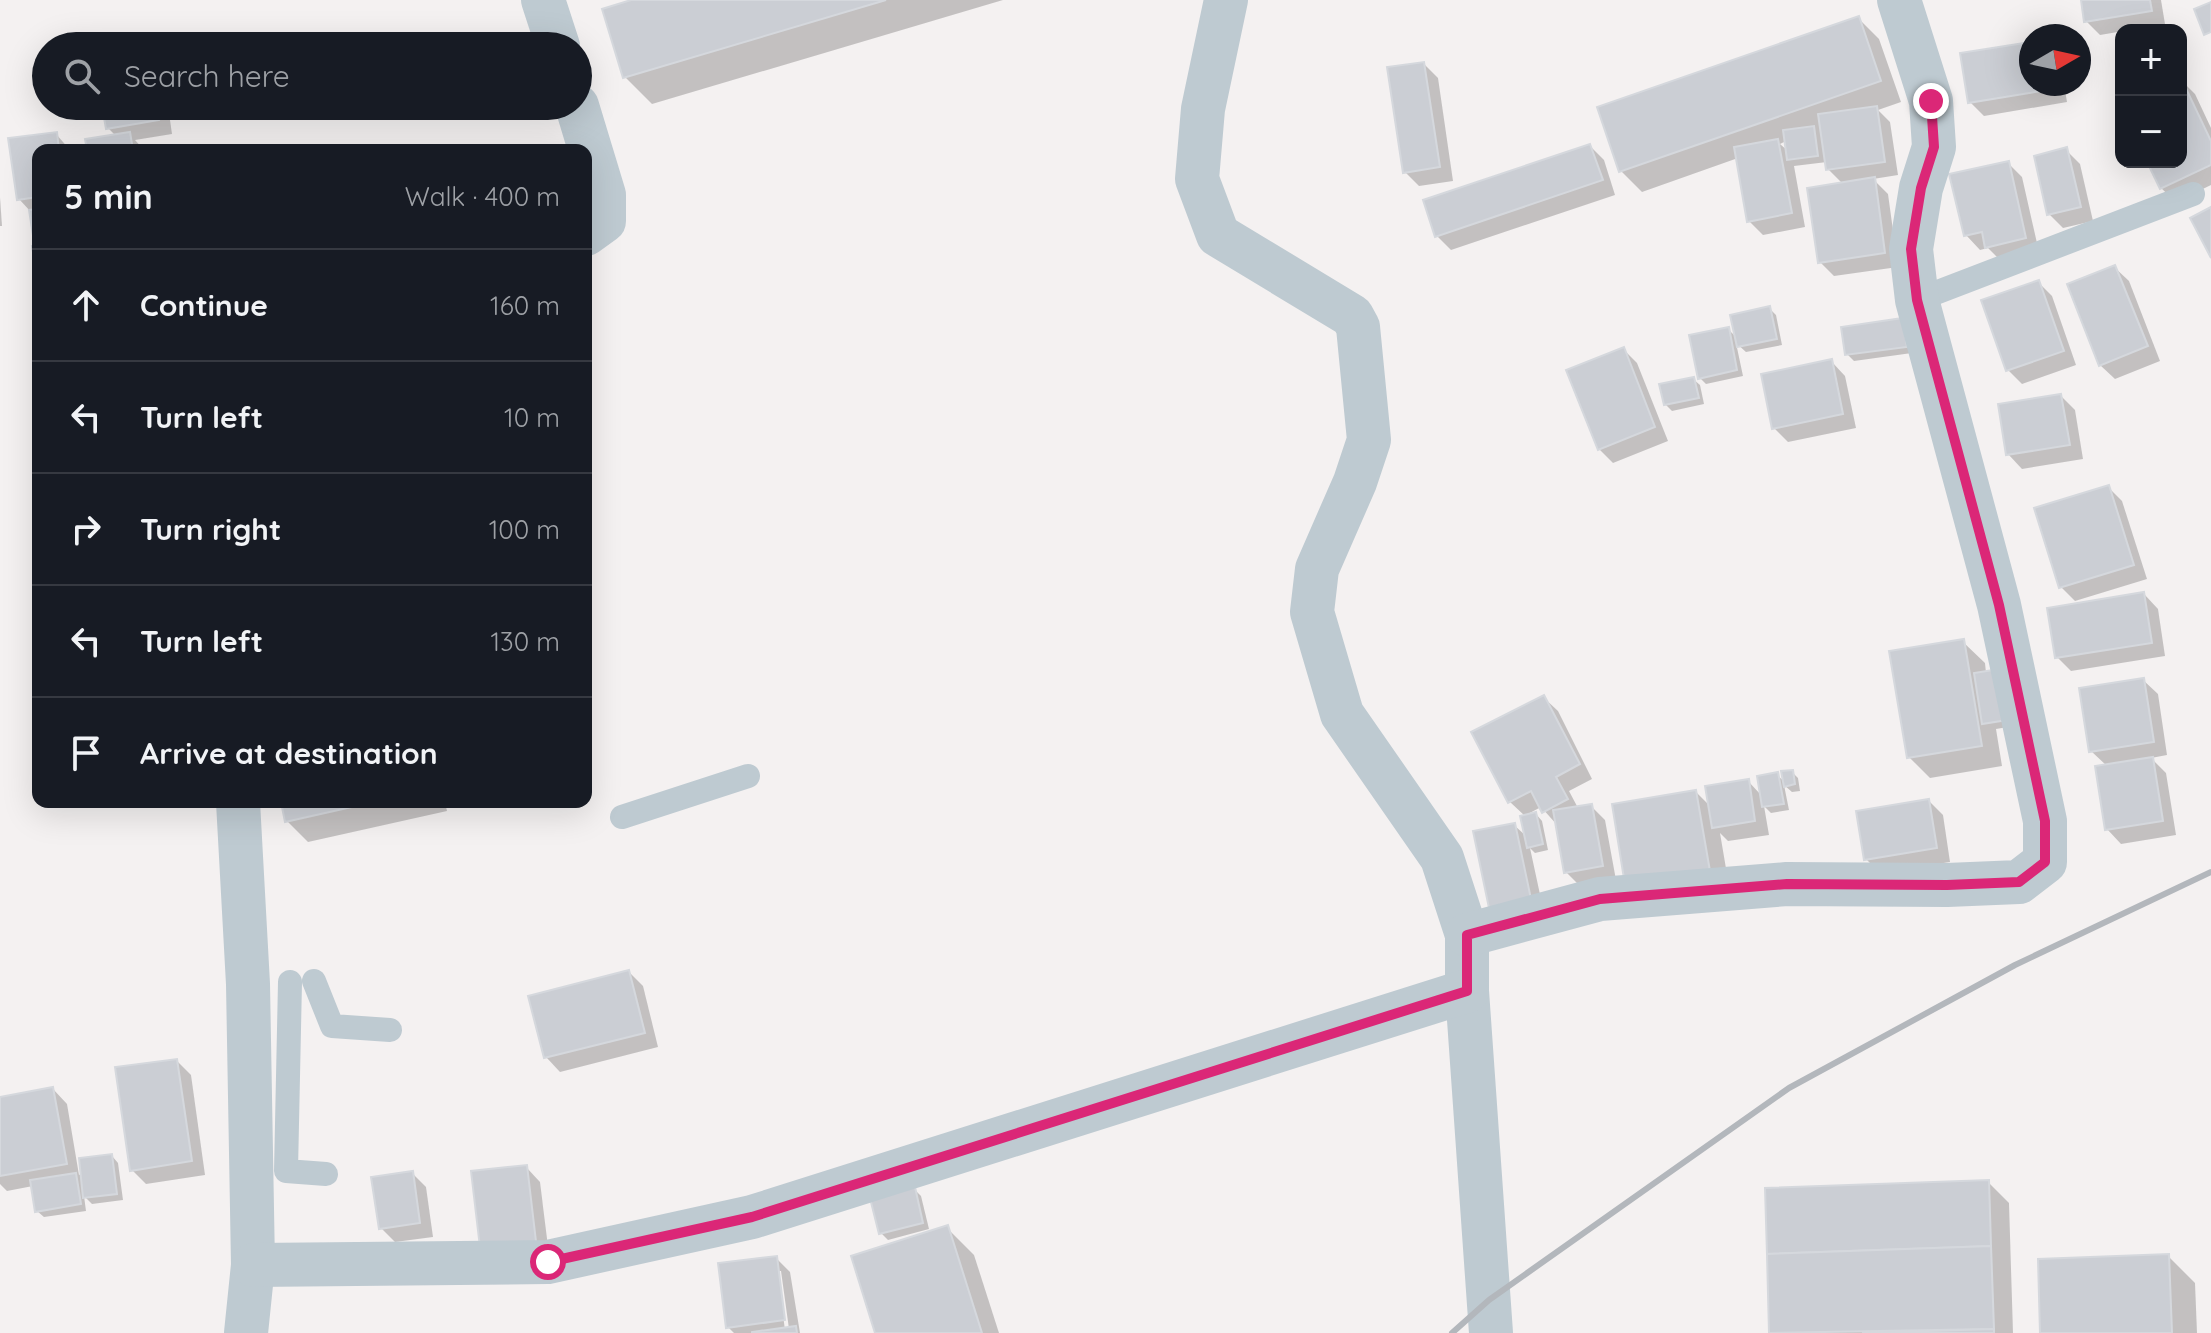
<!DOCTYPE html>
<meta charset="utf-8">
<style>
body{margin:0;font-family:Quicksand,sans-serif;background:#20242c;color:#f1f3f6}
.controls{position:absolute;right:24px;top:24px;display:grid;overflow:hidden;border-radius:16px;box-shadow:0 8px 32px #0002}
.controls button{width:72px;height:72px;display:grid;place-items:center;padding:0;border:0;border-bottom:2px solid #363941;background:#171b24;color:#f1f3f6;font:40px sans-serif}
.compass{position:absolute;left:2019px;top:24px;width:72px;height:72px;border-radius:50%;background:#171b24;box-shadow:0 8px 32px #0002;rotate:81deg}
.stop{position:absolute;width:24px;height:24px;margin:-18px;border:6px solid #db2777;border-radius:50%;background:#fff}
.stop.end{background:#db2777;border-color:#fff;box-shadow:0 2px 8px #0008}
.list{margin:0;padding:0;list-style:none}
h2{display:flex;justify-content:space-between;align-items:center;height:104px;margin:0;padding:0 32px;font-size:34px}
h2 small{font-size:26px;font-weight:400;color:#9ea1a6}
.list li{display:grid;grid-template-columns:52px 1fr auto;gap:24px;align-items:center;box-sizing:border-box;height:112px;padding:0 32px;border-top:2px solid #363941}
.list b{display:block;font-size:30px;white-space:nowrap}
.list em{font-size:26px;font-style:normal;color:#9ea1a6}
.icon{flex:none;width:44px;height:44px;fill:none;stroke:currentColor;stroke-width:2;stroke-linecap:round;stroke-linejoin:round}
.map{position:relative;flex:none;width:2211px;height:1333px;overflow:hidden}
.search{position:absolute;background:#171b24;box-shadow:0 8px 32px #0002;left:32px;top:32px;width:560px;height:88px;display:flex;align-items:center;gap:20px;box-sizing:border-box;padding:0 28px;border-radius:44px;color:#9ea1a6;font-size:30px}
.panel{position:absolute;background:#171b24;box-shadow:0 8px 32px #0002;left:32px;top:144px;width:560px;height:664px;border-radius:16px}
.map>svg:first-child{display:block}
.shadow{fill:#0003;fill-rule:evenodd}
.building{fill:#cbced4;stroke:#d5d8dd;stroke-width:2}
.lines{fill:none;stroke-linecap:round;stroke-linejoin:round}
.service{stroke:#becad1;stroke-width:24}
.minor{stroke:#becad1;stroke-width:44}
.rail{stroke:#b3b7bc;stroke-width:6}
.route{stroke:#db2777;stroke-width:10}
</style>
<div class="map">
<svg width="2211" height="1333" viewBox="0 0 2211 1333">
<rect width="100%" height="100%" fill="#f4f1f1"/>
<g class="shadow">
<polygon points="638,0 1003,0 652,104 625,77"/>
<polygon points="2083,0 2161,0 2165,24 2100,35 2086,21"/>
<path d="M 1858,18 L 1879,39 L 1901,102 L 1878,110 L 1890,122 L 1898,175 L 1873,179 L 1888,194 L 1898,267 L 1834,276 L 1820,262 L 1843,184 L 1828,169 L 1827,162 L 1794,166 L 1805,227 L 1763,235 L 1749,221 L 1738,158 L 1642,192 L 1621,171 ZM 1786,141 L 1788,151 L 1780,144 Z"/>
<polygon points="2031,44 2031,84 2064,84 2067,102 1984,116 1970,102"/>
<polygon points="1424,64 1438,78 1453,181 1419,186 1405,172"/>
<polygon points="2181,80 2195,94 2211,128 2211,185 2176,202 2161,188 2149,162 2181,162"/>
<polygon points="104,106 168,106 172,134 135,140 144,150 89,150 116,136 108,128"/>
<polygon points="56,134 70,150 38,150 38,243 31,212 19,199 11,140"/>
<polygon points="1590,146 1604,160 1615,195 1451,250 1437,236"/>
<polygon points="2066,150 2080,164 2093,221 2063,228 2049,214"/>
<polygon points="2008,163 2022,177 2039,252 2001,261 1988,248 1980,250 1966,235"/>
<polygon points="0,197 2,226 0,226"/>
<polygon points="2114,267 2129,281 2160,361 2115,379 2100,365"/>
<polygon points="2038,282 2052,296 2076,365 2022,384 2008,370"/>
<polygon points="1769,308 1776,315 1782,345 1746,352 1736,343 1743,376 1706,384 1700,378 1728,329 1737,338"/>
<polygon points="1902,320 1912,353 1854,361 1847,354"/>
<polygon points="1623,349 1637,363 1668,441 1613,463 1599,449"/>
<polygon points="1831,361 1845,376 1856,428 1788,442 1774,428"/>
<polygon points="1693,379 1700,385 1704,404 1672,411 1665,404"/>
<polygon points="2061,396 2075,410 2083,459 2022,469 2008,454"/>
<polygon points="2108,487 2122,501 2147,579 2075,601 2061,587"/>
<polygon points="2144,594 2158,609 2165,656 2071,671 2057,657"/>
<polygon points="1963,642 1985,663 1986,673 2020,725 1996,729 2002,766 1930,778 1909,757"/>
<polygon points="2143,680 2158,694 2167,755 2151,758 2166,773 2176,835 2121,844 2107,829 2107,766 2091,751"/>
<polygon points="1543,697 1558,711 1592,779 1569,791 1578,808 1591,806 1605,820 1616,880 1580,886 1566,872 1558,826 1541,807 1526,815 1536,814 1542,821 1548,850 1535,853 1530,848 1544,913 1505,921 1514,825 1527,837 1525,816 1510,802"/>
<polygon points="1792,772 1798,778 1800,791 1792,792 1784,785 1789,810 1771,813 1764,806 1769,835 1728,841 1720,833 1731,898 1649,911 1696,792 1711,807 1748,781 1762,796 1777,775 1785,782"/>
<polygon points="1929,801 1943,815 1950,862 1880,873 1866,859"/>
<polygon points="283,802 445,802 447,811 308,842 287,821"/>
<polygon points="629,972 643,986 658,1047 560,1072 546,1057"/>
<polygon points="177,1061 191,1075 205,1175 146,1184 132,1170"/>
<polygon points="53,1089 67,1104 79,1175 112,1156 118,1163 123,1200 92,1204 84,1196 86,1211 44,1217 37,1211 33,1186 7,1191 0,1184 0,1099"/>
<polygon points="526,1167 540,1182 550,1263 483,1256"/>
<polygon points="412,1173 426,1187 433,1237 395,1242 381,1228"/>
<polygon points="1988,1182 2009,1203 2013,1333 1772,1333 1767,1190"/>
<polygon points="914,1189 921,1196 929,1229 888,1240 881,1233"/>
<polygon points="947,1228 974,1255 999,1333 877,1333"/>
<polygon points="2168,1256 2195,1283 2197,1333 2042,1333"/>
<path d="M 776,1258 L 790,1272 L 800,1333 L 734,1333 L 728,1327 ZM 777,1271 L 781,1271 L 789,1329 L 785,1330 Z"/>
</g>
<g class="building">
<polygon points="631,0 886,0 623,78 602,9"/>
<polygon points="2081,0 2150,0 2152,11 2084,22"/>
<polygon points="2211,2 2211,32 2204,35 2194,9"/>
<polygon points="1859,16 1881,81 1619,172 1597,107"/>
<polygon points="2031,42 2031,84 2053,84 2054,89 1968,103 1960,53"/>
<polygon points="1424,62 1440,167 1403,173 1387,67"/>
<polygon points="2181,78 2211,141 2211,165 2160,189 2147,162 2181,162"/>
<polygon points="102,106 157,106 159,120 106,129"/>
<polygon points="1877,106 1885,162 1826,170 1818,114"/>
<polygon points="1814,126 1818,156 1787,160 1783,130"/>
<polygon points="57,132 59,150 38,150 38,197 17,200 8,138"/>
<polygon points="130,132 133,150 87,150 85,139"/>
<polygon points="1778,139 1792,213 1747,222 1734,147"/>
<polygon points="1590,144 1603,180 1435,237 1423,200"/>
<polygon points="2067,147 2081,207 2047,215 2034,156"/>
<polygon points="2009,161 2026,238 1985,248 1982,232 1964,236 1949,174"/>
<polygon points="1875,177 1885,253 1818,263 1807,188"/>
<polygon points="2211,207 2211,258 2190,218"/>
<polygon points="38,209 38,241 34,242 29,210"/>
<polygon points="38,245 38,277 37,278 32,246"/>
<polygon points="2115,265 2148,346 2099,366 2067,284"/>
<polygon points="2039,280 2064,351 2006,371 1981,300"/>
<polygon points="1770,306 1777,339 1737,347 1730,315"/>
<polygon points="1903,318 1907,347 1845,355 1841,327"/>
<polygon points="1729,327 1737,370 1698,379 1689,335"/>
<polygon points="1624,347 1655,427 1598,450 1566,370"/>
<polygon points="1832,359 1843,414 1772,429 1761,374"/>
<polygon points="1694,377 1699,398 1664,405 1659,384"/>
<polygon points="2061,394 2070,445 2006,455 1998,404"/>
<polygon points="2109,485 2134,565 2059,588 2034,508"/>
<polygon points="2144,592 2152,643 2055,658 2047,608"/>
<polygon points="1964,639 1982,746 1907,758 1889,651"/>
<polygon points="2006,668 2014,719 1982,724 1974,673"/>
<polygon points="2144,678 2154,742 2089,752 2079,688"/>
<polygon points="1544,695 1580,764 1556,777 1568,799 1542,813 1531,791 1508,803 1471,732"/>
<polygon points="2153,757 2163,821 2105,830 2095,766"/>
<polygon points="1793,770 1795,784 1784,787 1781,771"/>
<polygon points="1778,772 1784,804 1762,807 1757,776"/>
<polygon points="1749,779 1755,821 1712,828 1705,786"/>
<polygon points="1696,790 1711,877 1626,891 1612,804"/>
<polygon points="1929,799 1937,848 1864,860 1856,811"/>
<polygon points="281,802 374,802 285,822"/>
<polygon points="1592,804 1603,866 1564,873 1553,810"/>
<polygon points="1536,812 1543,844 1527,848 1520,816"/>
<polygon points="1515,823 1531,899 1489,908 1473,831"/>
<polygon points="629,970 645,1033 544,1058 528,996"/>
<polygon points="177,1059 192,1161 130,1171 115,1067"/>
<polygon points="53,1087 67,1164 0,1176 0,1097"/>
<polygon points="112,1154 117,1194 83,1198 79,1158"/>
<polygon points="527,1165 537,1250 481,1256 471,1171"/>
<polygon points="413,1171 420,1223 379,1229 371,1177"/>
<polygon points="76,1173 81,1204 35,1212 30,1180"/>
<polygon points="1989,1180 1991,1246 1767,1254 1765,1188"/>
<polygon points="915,1187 923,1223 879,1234 870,1198"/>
<polygon points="948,1225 982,1333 875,1333 851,1256"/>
<polygon points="1991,1246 1994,1329 1769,1333 1767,1254"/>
<polygon points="2169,1254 2172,1333 2040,1333 2038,1259"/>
<polygon points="777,1256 785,1320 726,1328 718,1263"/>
<polygon points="796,1326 797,1333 752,1333 752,1332"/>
<polygon points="1994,1329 1994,1333 1862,1333"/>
</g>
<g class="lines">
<g class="service">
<polyline points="1917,300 2193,194"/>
<polyline points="622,817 748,776"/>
<polyline points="314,981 332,1026 390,1030"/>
<polyline points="290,982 286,1171 326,1174"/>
</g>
<g class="minor">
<polyline points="543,0 558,46"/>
<polyline points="1226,0 1203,109 1197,179 1218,235 1352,316 1358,327 1369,440 1355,482 1317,569 1312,612 1342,714 1442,858 1467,935 1467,991 1491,1333"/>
<polyline points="577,106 604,195 604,221 586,234"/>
<polyline points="238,802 248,984 253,1265 246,1333"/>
<polyline points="1467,935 1600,899 1787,884 1947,885 2019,882 2045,862 2045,821 1999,605 1917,300 1911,249 1921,188 1934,147 1931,101 1899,0"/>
<polyline points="253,1265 548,1262 752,1217 1467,991"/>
</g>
<polyline class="rail" points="1452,1333 1489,1300 1789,1088 2015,965 2211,872"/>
</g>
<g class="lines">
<polyline class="route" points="548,1262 752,1217 1467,991 1467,935 1600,899 1787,884 1947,885 2019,882 2045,862 2045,821 1999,605 1917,300 1911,249 1921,188 1934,147 1931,101"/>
</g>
</svg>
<div class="controls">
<button>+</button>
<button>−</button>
</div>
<svg class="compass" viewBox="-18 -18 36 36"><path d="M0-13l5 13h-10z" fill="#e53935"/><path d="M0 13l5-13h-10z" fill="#9ea1a6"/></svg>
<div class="stop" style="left:548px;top:1262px"></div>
<div class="stop end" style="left:1931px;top:101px"></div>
<div class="search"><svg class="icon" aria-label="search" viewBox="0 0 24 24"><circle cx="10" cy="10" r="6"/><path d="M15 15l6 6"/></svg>Search here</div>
<section class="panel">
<h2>5 min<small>Walk · 400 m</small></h2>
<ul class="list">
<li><svg class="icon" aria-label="ahead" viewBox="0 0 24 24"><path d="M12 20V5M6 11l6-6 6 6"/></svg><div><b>Continue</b></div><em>160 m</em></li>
<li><svg class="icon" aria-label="left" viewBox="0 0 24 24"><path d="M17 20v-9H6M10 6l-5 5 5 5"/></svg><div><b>Turn left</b></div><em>10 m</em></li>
<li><svg class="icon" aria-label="right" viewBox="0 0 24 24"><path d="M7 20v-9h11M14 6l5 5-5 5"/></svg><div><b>Turn right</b></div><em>100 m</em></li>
<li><svg class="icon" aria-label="left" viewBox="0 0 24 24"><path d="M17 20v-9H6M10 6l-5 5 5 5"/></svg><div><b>Turn left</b></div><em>130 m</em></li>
<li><svg class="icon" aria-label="arrive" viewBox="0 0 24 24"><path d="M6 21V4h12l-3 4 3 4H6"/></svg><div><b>Arrive at destination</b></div></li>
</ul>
</section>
</div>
